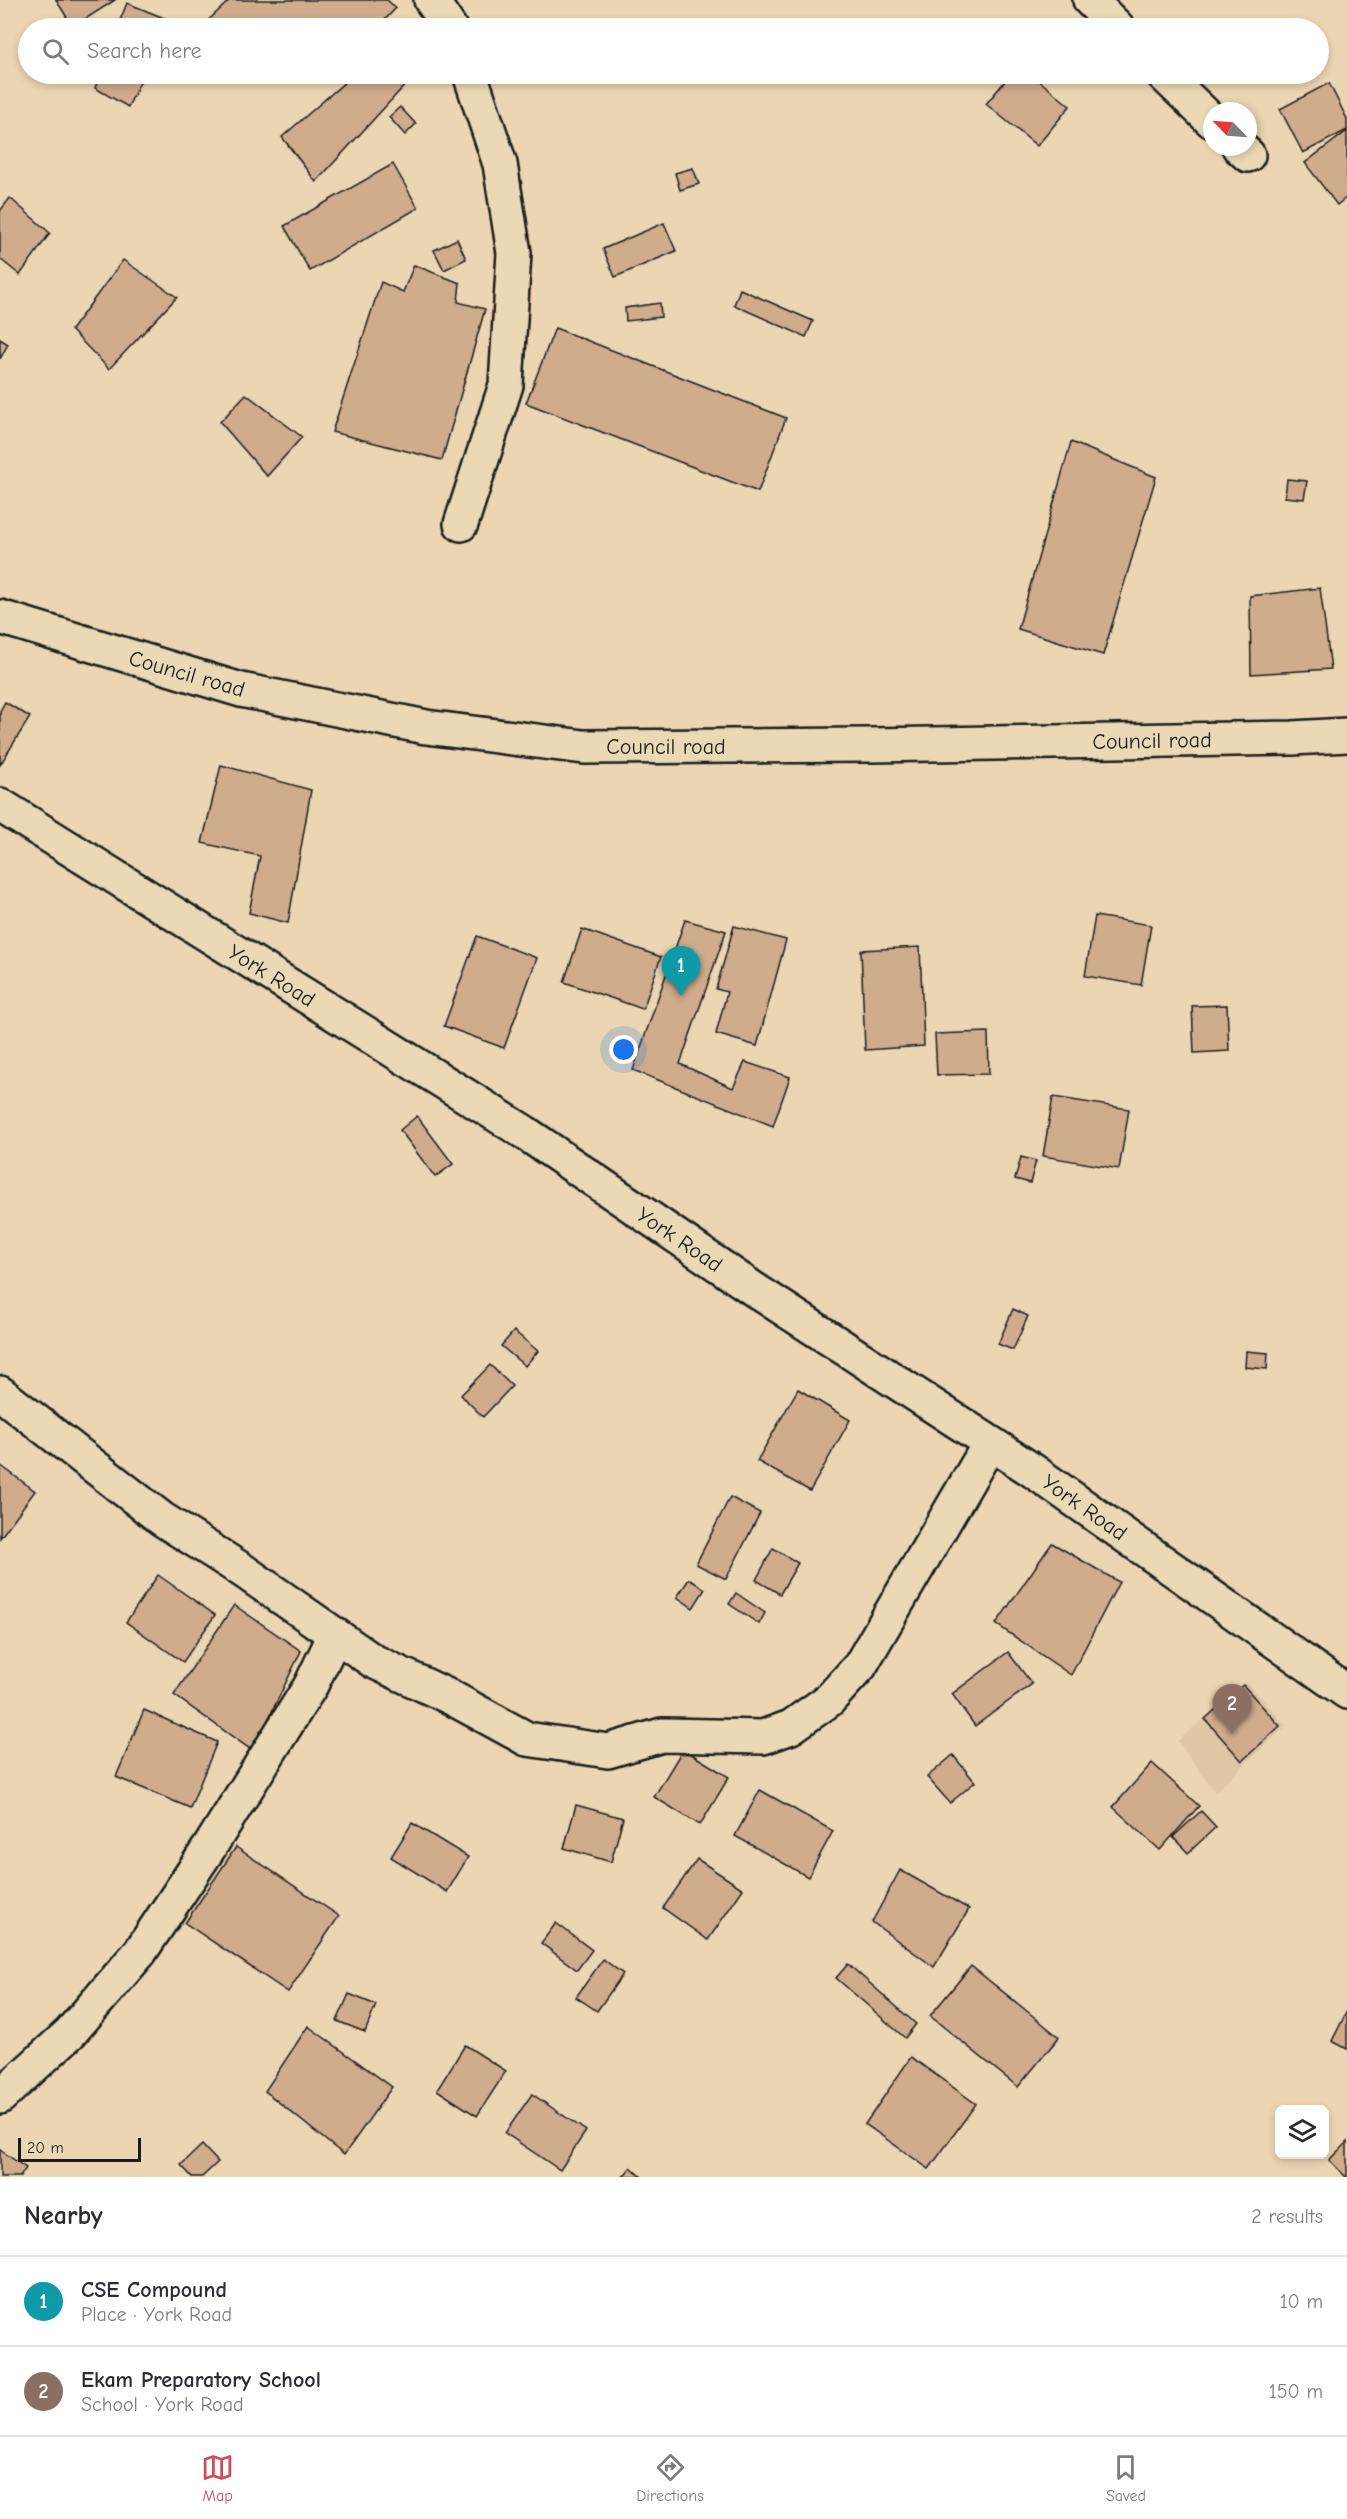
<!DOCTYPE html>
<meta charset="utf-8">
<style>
body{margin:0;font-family:"Comic Neue",sans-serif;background:#f2f2f3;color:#2b2b33}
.controls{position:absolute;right:18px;bottom:18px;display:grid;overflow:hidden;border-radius:9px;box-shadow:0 3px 9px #0003}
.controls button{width:54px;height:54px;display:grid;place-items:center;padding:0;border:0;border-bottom:2px solid #e1e1e2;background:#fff;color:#2b2b33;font:30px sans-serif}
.compass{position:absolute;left:1203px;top:102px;width:54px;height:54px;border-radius:50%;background:#fff;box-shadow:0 3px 9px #0003;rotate:295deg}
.scale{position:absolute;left:18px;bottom:15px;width:123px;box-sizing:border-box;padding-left:6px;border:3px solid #1c1c1c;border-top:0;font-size:16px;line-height:21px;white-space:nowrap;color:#1c1c1c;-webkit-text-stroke:4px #ebd9b6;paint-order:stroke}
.you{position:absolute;left:624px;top:1050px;width:21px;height:21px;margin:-15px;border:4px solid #fff;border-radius:50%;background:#1a73e8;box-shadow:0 0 0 9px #1a73e833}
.badge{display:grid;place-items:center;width:39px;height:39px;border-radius:50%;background:#d1495b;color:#fff;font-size:20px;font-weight:700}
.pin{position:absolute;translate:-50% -50px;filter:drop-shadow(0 2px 3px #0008)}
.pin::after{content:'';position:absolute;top:32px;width:21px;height:18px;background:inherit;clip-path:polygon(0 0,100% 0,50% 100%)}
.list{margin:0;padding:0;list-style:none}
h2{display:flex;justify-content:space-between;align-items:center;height:78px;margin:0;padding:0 24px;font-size:26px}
h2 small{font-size:20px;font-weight:400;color:#7c7c81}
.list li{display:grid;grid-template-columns:39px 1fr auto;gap:18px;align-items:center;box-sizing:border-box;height:90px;padding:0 24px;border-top:2px solid #e1e1e2}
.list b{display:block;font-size:22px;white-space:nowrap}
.list p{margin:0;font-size:20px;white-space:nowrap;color:#7c7c81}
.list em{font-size:20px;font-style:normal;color:#7c7c81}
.icon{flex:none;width:33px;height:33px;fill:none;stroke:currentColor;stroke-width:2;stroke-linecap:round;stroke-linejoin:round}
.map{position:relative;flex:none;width:1347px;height:2177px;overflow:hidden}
.search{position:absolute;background:#fff;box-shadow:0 3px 9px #0003;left:18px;right:18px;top:18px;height:66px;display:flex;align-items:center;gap:15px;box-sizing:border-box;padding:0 21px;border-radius:33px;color:#7c7c81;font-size:22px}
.sheet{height:258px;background:#fff}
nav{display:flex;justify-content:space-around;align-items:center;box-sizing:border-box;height:84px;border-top:2px solid #e1e1e2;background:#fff;font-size:16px;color:#7c7c81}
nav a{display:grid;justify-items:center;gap:3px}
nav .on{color:#d1495b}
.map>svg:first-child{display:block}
.built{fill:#dfc6a4}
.building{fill:#cfac8c;stroke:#1c1c1c;stroke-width:1.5}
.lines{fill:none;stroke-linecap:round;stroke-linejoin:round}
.street-casing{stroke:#1c1c1c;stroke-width:38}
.street{stroke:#ebd9b6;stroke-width:33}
.labels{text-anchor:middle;stroke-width:4.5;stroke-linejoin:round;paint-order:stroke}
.street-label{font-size:22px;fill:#1c1c1c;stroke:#ebd9b6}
</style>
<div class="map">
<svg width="1347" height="2177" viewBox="0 0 1347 2177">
<rect width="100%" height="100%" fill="#ecd5b2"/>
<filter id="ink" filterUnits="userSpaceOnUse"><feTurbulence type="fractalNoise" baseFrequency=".0167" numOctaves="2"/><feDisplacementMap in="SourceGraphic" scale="12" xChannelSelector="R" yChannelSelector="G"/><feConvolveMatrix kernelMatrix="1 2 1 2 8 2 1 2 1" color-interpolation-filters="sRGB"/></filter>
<g filter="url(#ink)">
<polygon class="built" points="1247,1682 1286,1726 1215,1792 1178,1741"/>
<g class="building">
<polygon points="56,0 115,0 73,27"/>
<polygon points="230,0 387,0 396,8 377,28 273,28 267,23 260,28 200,28"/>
<polygon points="127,3 169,20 165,28 117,28"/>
<polygon points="100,74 144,74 128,107 95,88"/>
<polygon points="342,74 400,74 407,83 316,182 282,137 346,81"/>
<polygon points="1011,74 1031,74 1070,106 1037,146 986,104"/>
<polygon points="1329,83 1347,119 1347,130 1303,153 1280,109"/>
<polygon points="400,107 416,124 405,135 389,117"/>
<polygon points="1347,131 1347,197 1337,205 1305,163"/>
<polygon points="393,164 418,208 310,271 284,226"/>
<polygon points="693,168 699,184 680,190 675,173"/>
<polygon points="10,198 50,233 20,275 0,259 0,211"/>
<polygon points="664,223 676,251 615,277 603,249"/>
<polygon points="457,239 466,259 444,270 434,250"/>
<polygon points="123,260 177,297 109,369 71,330"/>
<polygon points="414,265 460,283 458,302 485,309 442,460 332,432 381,282 403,292"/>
<polygon points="740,289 813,321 806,337 734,305"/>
<polygon points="660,303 661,317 626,321 625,308"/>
<polygon points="555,328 786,418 758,492 526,403"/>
<polygon points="0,339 8,344 0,359"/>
<polygon points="246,394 302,437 267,476 220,422"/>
<polygon points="1071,442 1156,477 1103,655 1018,629"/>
<polygon points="1287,479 1307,481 1304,499 1285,497"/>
<polygon points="1320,588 1331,669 1251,674 1250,596"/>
<polygon points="5,702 30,717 0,765 0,711"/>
<polygon points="221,765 311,790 288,923 249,913 260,856 202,843"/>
<polygon points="1095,916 1151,925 1141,985 1085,976"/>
<polygon points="685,920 726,931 680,1064 733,1088 745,1062 790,1077 773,1126 633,1070"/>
<polygon points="734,926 786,940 757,1046 716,1034 727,992 716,989"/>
<polygon points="582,929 661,957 643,1009 564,982"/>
<polygon points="477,936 537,958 504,1048 444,1026"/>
<polygon points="920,947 924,1046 865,1050 861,950"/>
<polygon points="1227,1005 1229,1051 1194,1053 1192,1006"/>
<polygon points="988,1032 989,1074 937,1075 935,1034"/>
<polygon points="1053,1097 1129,1109 1119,1169 1043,1156"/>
<polygon points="417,1116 453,1164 435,1177 400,1130"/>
<polygon points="1021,1157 1036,1161 1030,1183 1015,1179"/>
<polygon points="1013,1309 1028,1316 1013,1350 998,1344"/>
<polygon points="514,1331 538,1351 525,1366 501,1346"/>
<polygon points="1246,1351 1268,1353 1267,1369 1245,1367"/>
<polygon points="490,1365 512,1386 483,1417 461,1395"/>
<polygon points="798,1389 850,1420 810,1491 757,1461"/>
<polygon points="0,1465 35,1491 0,1538"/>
<polygon points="730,1497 760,1513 726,1579 696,1564"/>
<polygon points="1052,1543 1119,1582 1071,1675 996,1624"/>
<polygon points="773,1548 798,1563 780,1594 756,1580"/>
<polygon points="158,1575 215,1615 183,1662 126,1622"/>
<polygon points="689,1579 705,1589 693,1608 677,1597"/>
<polygon points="736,1593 765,1613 759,1624 729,1604"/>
<polygon points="234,1605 301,1651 253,1751 174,1695"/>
<polygon points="1008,1652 1032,1684 975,1726 952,1694"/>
<polygon points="1243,1685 1280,1726 1242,1761 1205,1719"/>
<polygon points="144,1710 217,1742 190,1808 116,1777"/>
<polygon points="683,1749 729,1777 700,1825 654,1797"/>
<polygon points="953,1755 975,1782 950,1803 927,1777"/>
<polygon points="1152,1763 1199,1806 1160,1850 1113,1807"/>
<polygon points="760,1790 833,1831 808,1877 735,1836"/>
<polygon points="576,1805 623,1818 611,1862 564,1848"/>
<polygon points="1201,1811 1216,1827 1188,1853 1173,1837"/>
<polygon points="412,1823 468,1857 447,1892 391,1857"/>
<polygon points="236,1847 339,1916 288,1992 185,1923"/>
<polygon points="697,1859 743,1889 708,1940 663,1908"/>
<polygon points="900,1870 969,1909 934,1967 872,1922"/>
<polygon points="556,1923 592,1950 577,1970 541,1943"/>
<polygon points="603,1959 623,1974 597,2011 576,1997"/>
<polygon points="848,1964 916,2024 905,2038 836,1978"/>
<polygon points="971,1966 1059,2037 1018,2087 930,2016"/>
<polygon points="349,1994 376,2005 365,2032 337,2021"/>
<polygon points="1347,2011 1347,2049 1332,2041"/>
<polygon points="308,2026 392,2087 344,2155 265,2091"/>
<polygon points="465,2045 506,2071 477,2116 437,2090"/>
<polygon points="911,2057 976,2104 929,2169 865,2124"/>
<polygon points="532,2094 586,2131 560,2170 505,2133"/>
<polygon points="1347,2142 1347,2177 1346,2177 1329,2160"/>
<polygon points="202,2145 218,2162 202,2177 192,2177 181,2165"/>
<polygon points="0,2150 26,2168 20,2177 0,2177"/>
<polygon points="631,2167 642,2177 623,2177"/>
</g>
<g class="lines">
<g class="street-casing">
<g id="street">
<polyline points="431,0 450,28"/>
<polyline points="1090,0 1118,28"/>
<polyline points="1163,74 1212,121"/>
<polyline points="1239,147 1248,155"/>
<polyline points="461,524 506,385 514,253 500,164 470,74"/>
<polyline points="0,617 241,690 426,727 584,747 870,745 1292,738 1347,735"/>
<polyline points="0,805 524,1132 755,1290 1032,1470 1347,1692"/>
<polyline points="0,1393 162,1519 242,1570 373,1661 452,1698 527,1739 608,1751 662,1735 763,1737 791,1727 829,1700 860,1666 990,1443"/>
<polyline points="0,2097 70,2033 140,1952 209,1848 311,1685 335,1635"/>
</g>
</g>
<use href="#street" class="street"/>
</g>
</g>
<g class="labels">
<g class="street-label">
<text transform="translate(187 673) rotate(16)" y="8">Council road</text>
<text transform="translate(1152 740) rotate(-1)" y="8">Council road</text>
<text x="666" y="754">Council road</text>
<text transform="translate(272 975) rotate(32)" y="8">York Road</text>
<text transform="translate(680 1239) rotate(34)" y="8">York Road</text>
<text transform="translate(1085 1507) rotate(35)" y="8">York Road</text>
</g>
</g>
</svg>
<div class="controls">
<button><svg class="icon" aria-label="layers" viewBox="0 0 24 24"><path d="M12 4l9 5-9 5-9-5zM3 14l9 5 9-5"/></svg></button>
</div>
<svg class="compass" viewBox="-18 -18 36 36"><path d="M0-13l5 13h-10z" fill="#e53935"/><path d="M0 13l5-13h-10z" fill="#7c7c81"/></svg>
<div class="scale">20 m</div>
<div class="you"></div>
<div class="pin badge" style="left:681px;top:996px;background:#0f9aa8">1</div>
<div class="pin badge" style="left:1232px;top:1734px;background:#8d6e63">2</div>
<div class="search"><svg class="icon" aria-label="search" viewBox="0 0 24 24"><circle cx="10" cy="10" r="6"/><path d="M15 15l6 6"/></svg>Search here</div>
</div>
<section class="sheet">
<h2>Nearby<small>2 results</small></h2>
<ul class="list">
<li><span class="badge" style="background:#0f9aa8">1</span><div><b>CSE Compound</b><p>Place · York Road</p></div><em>10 m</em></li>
<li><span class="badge" style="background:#8d6e63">2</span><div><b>Ekam Preparatory School</b><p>School · York Road</p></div><em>150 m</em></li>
</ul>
</section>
<nav>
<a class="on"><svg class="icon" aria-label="map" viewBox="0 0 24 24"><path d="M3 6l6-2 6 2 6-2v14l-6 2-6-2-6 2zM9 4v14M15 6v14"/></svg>Map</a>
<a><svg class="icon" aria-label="directions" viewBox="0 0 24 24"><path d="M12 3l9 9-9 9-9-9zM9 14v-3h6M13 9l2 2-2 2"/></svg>Directions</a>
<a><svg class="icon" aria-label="saved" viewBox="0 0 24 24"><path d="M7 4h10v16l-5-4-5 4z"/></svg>Saved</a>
</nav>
